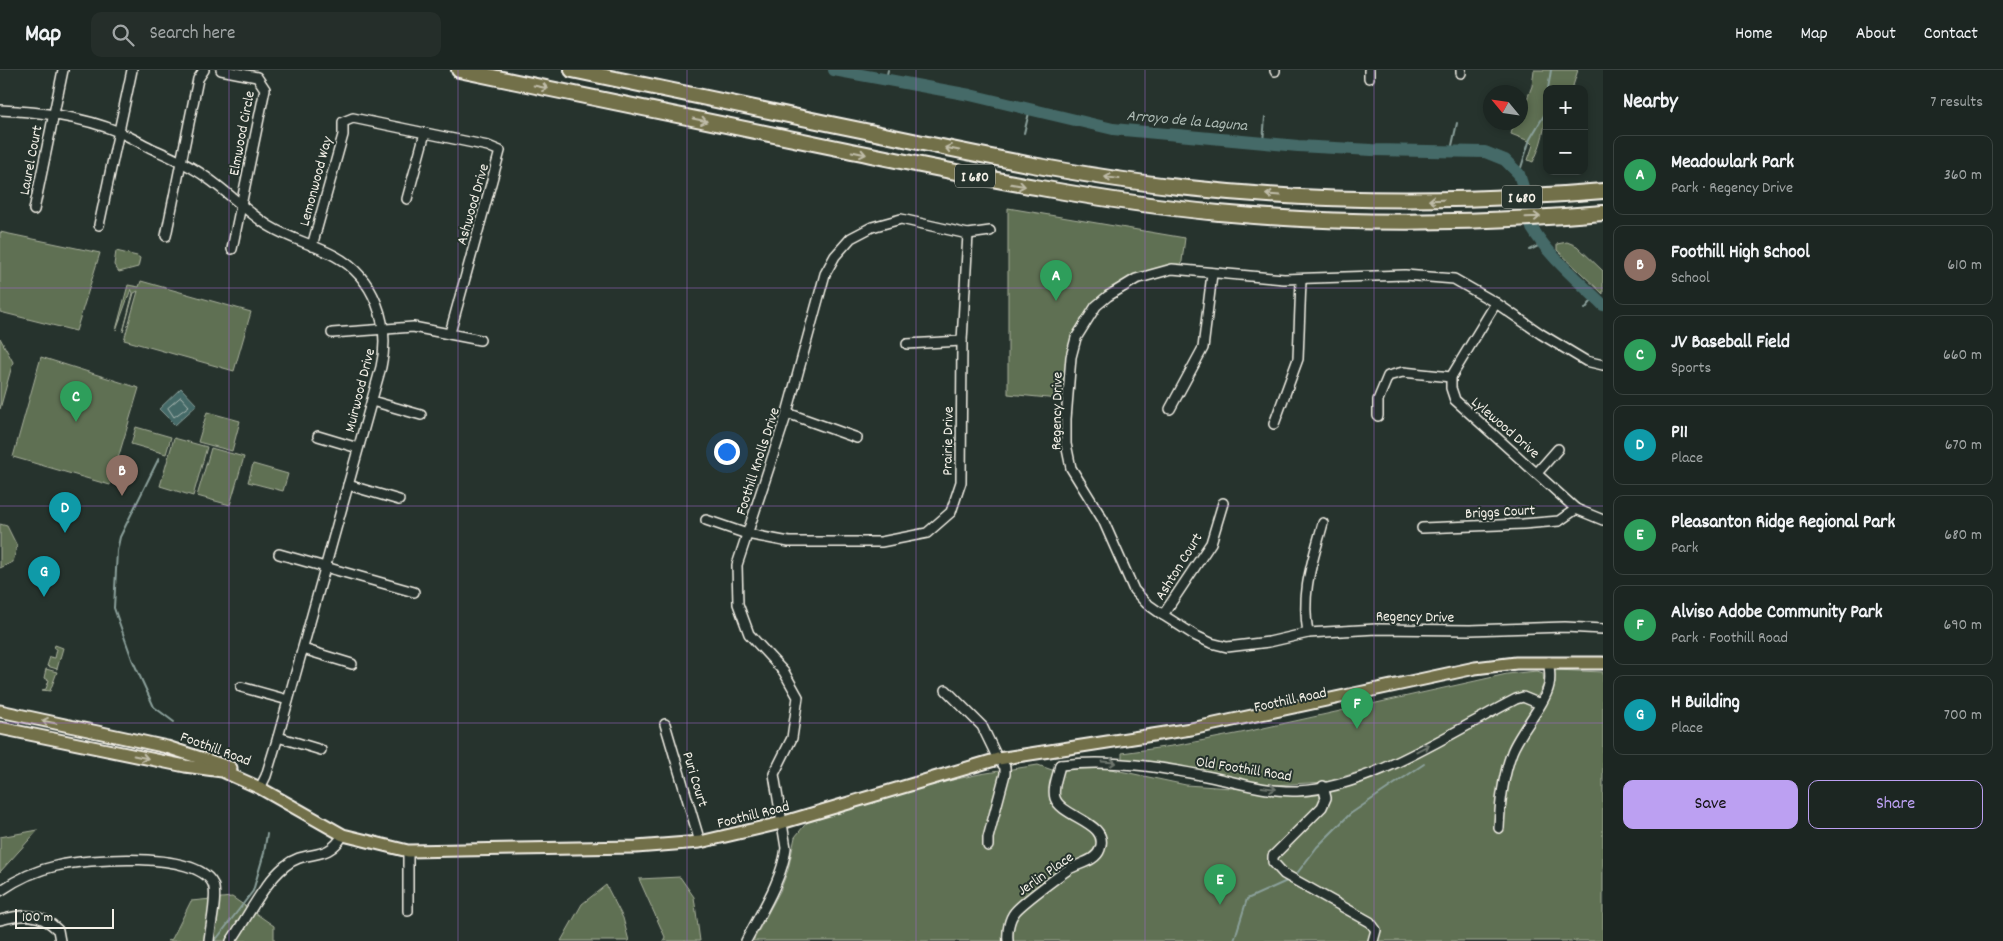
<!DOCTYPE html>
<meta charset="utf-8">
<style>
body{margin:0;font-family:Dekko,sans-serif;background:#252e2a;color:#f1f3f6}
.controls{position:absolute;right:15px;top:15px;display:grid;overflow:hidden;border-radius:10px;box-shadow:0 2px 8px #0003}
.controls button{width:45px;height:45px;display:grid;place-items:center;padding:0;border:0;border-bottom:1px solid #3a4340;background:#1c2622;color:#f1f3f6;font:25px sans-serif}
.compass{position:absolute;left:1483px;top:15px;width:45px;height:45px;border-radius:50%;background:#1c2622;box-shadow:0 2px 8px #0003;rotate:299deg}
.scale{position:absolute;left:15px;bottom:12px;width:99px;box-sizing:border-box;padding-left:5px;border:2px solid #f4f1e8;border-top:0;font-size:14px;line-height:18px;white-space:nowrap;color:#f4f1e8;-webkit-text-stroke:4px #26332d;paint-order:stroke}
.you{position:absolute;left:726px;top:381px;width:18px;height:18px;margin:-12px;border:4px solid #fff;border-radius:50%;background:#1a73e8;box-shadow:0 0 0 8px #1a73e833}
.badge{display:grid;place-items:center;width:32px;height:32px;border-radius:50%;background:#bca0f2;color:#fff;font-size:16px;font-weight:700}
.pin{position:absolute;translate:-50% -41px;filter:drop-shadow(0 1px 2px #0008)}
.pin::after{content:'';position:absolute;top:26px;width:18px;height:15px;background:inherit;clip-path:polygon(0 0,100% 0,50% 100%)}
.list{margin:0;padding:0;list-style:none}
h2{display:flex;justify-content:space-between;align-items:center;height:65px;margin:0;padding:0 20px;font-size:21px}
h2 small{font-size:16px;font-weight:400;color:#a0a5a5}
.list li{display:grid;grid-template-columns:32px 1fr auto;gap:15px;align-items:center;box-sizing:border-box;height:80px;margin:0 10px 10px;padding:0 10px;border:1px solid #3a4340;border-radius:10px}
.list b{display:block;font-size:19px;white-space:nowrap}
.list p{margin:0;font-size:16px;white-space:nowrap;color:#a0a5a5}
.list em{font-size:16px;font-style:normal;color:#a0a5a5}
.actions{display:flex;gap:10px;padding:15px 20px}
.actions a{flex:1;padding:11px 0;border:1px solid #bca0f2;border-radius:10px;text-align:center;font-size:18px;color:#bca0f2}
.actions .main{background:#bca0f2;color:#111}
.icon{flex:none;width:28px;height:28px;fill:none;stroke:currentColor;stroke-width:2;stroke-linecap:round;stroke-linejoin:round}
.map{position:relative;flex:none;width:1603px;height:871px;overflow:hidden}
header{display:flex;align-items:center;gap:30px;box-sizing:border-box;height:70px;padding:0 25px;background:#1c2622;border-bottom:1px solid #3a4340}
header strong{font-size:24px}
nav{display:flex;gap:28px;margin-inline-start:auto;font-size:18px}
.search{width:350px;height:45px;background:#252e2a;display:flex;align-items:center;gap:12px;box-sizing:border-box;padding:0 18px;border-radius:10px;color:#a0a5a5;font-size:19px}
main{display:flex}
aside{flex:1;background:#1c2622}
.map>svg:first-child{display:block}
.green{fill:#5e7052;stroke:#a9b09d}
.water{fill:#456a68;stroke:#8ba09b}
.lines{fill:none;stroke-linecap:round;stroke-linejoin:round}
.shore{stroke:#aebbb5;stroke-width:1}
.stream{stroke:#8ba09b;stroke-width:2}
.river{stroke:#456a68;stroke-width:12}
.minor-casing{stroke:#f4f1e8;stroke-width:12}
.major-casing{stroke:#f4f1e8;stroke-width:15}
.highway-casing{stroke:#f4f1e8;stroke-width:18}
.minor{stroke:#26332d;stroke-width:9}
.major{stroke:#726f4a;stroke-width:11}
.highway{stroke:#726f4a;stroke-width:14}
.oneway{stroke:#c0bda9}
.oneway2{stroke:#6e766e}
.grid{fill:none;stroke:#9f67cb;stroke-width:1;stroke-opacity:0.55}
.labels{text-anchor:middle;stroke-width:4;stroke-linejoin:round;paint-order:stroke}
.shield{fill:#26332d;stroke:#b6b8b0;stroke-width:1}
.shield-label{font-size:14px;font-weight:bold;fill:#f4f1e8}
.street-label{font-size:15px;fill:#f4f1e8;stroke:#26332d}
.water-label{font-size:16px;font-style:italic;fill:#aebbb5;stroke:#26332d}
</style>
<header>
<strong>Map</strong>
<div class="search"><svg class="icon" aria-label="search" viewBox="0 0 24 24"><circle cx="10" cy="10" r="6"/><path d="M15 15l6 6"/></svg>Search here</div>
<nav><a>Home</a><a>Map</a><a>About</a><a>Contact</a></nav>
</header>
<main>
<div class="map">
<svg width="1603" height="871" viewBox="0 0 1603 871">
<rect width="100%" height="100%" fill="#26332d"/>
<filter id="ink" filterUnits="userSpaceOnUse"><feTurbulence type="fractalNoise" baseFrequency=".02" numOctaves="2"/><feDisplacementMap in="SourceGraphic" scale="10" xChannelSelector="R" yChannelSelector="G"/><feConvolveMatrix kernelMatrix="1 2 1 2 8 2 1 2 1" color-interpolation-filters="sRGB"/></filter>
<g filter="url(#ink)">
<g class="green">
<path d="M 1534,0 L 1578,0 L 1572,19 L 1547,19 C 1547,44 1545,69 1533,92 L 1528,90 L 1533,75 L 1529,71 L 1511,64 L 1514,53 L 1520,52 L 1521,27 L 1527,29 L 1532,16 Z"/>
<polygon points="1008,138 1185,168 1181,199 1168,199 1109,226 1077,270 1068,330 1008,324"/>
<polygon points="0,162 100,183 76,261 0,242"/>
<polygon points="1567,172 1577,176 1603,201 1603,224 1557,180 1557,174"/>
<polygon points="116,181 137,186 140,188 138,197 119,202 114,195"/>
<polygon points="141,211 251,242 234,301 124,270 138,221 134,223 123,262 133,223 131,219 116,260 128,215 139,217"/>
<polygon points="0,268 13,292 0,339"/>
<polygon points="41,287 139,318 110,415 13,387"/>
<polygon points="207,342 240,351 232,381 198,372"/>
<polygon points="136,357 171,367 166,384 131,374"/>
<polygon points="174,368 207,377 193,426 160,416"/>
<polygon points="211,378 244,387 230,435 197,426"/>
<polygon points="253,394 288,404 283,421 248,412"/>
<polygon points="0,454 7,456 17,476 13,492 0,498"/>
<polygon points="55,575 63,578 57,599 47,596 50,587 55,588 57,579 54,578"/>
<polygon points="46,599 57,602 50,621 42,620 46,619 49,610 44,608"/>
<polygon points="1554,600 1603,602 1603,871 753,871 780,821 788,800 795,767 808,751 893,723 980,704 1038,695 1052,700 1106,698 1186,715 1246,719 1276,725 1334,718 1362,712 1384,704 1519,632 1523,631 1531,634 1530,639 1538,644 1552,621"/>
<polygon points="1537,601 1543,603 1544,614 1537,627 1529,624 1517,626 1381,695 1326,712 1273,715 1122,690 1122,683 1179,675 1241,663 1507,604"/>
<polygon points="38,760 0,802 0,767"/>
<polygon points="680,807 694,827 700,871 663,871 665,867 639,809"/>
<polygon points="606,815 623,848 629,871 561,871 582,834"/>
<polygon points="232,827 274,856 274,871 167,871 172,869 191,831"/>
</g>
<polygon class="water" points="181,318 197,335 175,355 159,339"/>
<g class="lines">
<polygon class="shore" points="181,327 189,336 174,347 168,338"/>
<g class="stream">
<polyline points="886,9 888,0"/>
<polyline points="1548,19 1551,0"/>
<polyline points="1024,63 1030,39"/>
<polyline points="1263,72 1265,47"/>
<polyline points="1451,80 1457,53"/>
<polyline points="1519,104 1530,69 1546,42 1547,32"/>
<polyline points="1530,180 1542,174"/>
<polyline points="1585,239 1595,227"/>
<polyline points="159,388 120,467 117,481 114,538 132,589 154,637 174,652"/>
<polyline points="1295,806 1317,777 1350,744 1424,694"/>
<polyline points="215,871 253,821 264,783 267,764"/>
<polyline points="1234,871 1247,829 1289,810"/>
</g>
<g class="river">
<polyline points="834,0 970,25 1113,59 1298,76 1372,80 1485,82 1505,90 1519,104 1524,120"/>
<path d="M 1532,158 C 1551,189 1578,210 1603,235"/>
</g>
<g class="minor-casing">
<g id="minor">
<polyline points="221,0 257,7 265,19 232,179"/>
<polyline points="1369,0 1369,8"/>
<polyline points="1461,0 1461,3"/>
<polyline points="1275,1 1275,0"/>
<path d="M 0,40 C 40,42 81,46 119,62 C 130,67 141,73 153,79 C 171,87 190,95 206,107 C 228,122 247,142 269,156 C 290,169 313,174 335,186 C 374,207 391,254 381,297 L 278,667 L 266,706 L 260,718"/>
<polyline points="407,129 425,63"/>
<polyline points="34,140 63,0"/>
<polyline points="99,155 132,0"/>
<polyline points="166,166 198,9 204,0"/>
<polyline points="312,176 343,65 343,52 353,48 488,76 500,81 450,263"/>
<polyline points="1496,233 1451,307 1451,318 1455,330 1576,439 1603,450"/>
<polyline points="332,263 413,257 480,270"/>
<polyline points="907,274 962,271"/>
<polyline points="1603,295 1586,291 1541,264 1496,233 1454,209 1405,205 1284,209 1172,199 1136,209 1108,226 1096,236 1076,268 1071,287 1066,349 1066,374 1071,398 1103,450 1134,520 1146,533 1163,545 1196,566 1211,573 1227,577 1269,572 1308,563 1376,559 1470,560 1565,557 1603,559"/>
<polyline points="372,331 421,345"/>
<polyline points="1170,339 1203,278 1212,204"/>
<polyline points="787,343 857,368"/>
<polyline points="1378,346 1378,330 1388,306 1403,302 1451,307"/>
<polyline points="1274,354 1298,289 1301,210"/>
<polyline points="318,366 358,378"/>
<polyline points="1537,403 1558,379"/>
<polyline points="348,415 399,430"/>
<polyline points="706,450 747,464 789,472 881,472 927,463 951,442 961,412 962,271 968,164"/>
<polyline points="1422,458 1523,454 1559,451 1576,439"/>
<polyline points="279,484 414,522"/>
<polyline points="1163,545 1211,473 1223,433"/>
<path d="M 1308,563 C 1301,520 1312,494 1323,453"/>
<polyline points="303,579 352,594"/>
<polyline points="241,617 288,630"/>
<polyline points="946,620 982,656 998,689 1005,697 1005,704 988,768 988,776"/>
<polyline points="665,654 700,772"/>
<polyline points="278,667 321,680"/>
<path d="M 1060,695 C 1112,689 1160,697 1211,707 C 1239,713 1268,722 1297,721 C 1369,719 1453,661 1516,629 L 1523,627 L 1540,634"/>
<polyline points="1323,716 1326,728 1322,737 1273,786 1273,792 1284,804 1370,852 1376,860 1373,871"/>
<path d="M 1499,758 C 1500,732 1503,706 1512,682 C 1520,661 1545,635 1549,615 C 1551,608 1549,600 1549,592"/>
<path d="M 0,821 C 16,810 37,800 56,796 C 86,789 197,780 213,814 C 218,827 210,857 209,871"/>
<polyline points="408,841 408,781"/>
<path d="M 0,850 C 23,844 40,842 58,860 L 60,871"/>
<path d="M 231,871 C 248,847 262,815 285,796 C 306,778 327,793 343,765"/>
<path d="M 746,871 C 761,842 782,811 786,778 L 774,704 L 792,668 L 798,627 L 784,602 L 749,564 L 738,534 L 737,495 L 787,343 L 825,204 L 835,186 L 851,168 L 872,157 L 901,149 L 968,164 L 990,161"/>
<path d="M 1008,871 C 1007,862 1009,849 1015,842 C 1021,834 1060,805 1069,799 C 1080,793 1096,791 1100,779 C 1110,752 1062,748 1055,728 C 1052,718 1058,705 1060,695"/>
</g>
</g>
<g class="major-casing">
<g id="major">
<polyline points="0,641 167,677 231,698"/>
<polyline points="0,658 185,696 222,701 260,718 343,765 408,781 636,777 700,772 781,753 998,689 1191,659 1475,598 1516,593 1603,593"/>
</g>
</g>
<g class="highway-casing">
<g id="highway">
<path d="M 459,0 C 588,27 717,53 847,80 C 970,105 1093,131 1219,143 C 1347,155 1476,154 1603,143"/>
<path d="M 572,0 C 674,21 777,43 880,64 C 979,85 1078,106 1179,117 C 1320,133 1462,133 1603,121"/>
</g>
</g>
<use href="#minor" class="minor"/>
<use href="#major" class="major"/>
<use href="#highway" class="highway"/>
</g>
<defs><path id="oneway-shaft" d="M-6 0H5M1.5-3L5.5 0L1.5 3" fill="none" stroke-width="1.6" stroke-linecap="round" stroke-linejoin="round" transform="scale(1.25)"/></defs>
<g class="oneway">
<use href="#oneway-shaft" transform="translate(541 17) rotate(12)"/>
<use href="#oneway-shaft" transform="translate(700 50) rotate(12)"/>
<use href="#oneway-shaft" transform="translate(952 79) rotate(-168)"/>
<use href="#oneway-shaft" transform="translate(859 83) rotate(12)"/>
<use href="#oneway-shaft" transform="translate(1112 108) rotate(-172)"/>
<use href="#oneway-shaft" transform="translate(1018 115) rotate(10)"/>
<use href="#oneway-shaft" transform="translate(1273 125) rotate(-176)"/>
<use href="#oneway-shaft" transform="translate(1436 130) rotate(178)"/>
<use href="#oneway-shaft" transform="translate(1533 147) rotate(-2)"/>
<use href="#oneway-shaft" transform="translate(49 652) rotate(-168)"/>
<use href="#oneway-shaft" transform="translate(141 687) rotate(12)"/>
</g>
<g class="oneway2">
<use href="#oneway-shaft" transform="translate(1423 678) rotate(-27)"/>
<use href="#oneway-shaft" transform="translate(1109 692) rotate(4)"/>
<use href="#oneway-shaft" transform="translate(1269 718) rotate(8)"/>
</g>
</g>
<path class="grid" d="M 229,0 L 229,871M 458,0 L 458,871M 687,0 L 687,871M 916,0 L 916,871M 1145,0 L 1145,871M 1374,0 L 1374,871M 0,218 L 1603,218M 0,436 L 1603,436M 0,653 L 1603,653"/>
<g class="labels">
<g class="shield">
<rect x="955" y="94.5" width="40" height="23" rx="4"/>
<rect x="1502" y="115.5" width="40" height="23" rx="4"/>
</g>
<g class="shield-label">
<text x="975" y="111">I 680</text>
<text x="1522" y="132">I 680</text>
</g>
<g class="street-label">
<text transform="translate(241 63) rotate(-79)" y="5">Elmwood Circle</text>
<text transform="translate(30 90) rotate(-79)" y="5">Laurel Court</text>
<text transform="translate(315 111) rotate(-75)" y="5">Lemonwood Way</text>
<text transform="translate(472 134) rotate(-74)" y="5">Ashwood Drive</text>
<text transform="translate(359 320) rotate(-76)" y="5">Muirwood Drive</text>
<text transform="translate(1056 341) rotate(-89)" y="5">Regency Drive</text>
<text transform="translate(1506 357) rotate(41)" y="5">Lylewood Drive</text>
<text transform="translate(947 371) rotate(-89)" y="5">Prairie Drive</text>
<text transform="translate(757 391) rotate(-72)" y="5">Foothill Knolls Drive</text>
<text transform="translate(1500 441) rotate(-3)" y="5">Briggs Court</text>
<text transform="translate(1178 496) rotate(-58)" y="5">Ashton Court</text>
<text transform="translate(1415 546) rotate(1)" y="5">Regency Drive</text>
<text transform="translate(1290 629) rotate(-12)" y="5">Foothill Road</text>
<text transform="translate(216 678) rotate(20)" y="5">Foothill Road</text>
<text transform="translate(1244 698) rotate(9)" y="5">Old Foothill Road</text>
<text transform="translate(696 709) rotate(73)" y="5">Puri Court</text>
<text transform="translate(753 744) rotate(-14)" y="5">Foothill Road</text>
<text transform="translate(1045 803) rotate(-35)" y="5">Jerlin Place</text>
</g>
<g class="water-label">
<text transform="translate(1187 49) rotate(5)" y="6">Arroyo de la Laguna</text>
</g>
</g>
</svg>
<div class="controls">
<button>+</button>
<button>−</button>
</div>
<svg class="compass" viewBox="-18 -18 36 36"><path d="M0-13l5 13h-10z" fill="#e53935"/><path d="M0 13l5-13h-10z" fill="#a0a5a5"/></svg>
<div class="scale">100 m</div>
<div class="you"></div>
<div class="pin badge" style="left:1056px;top:231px;background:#2e9e5b">A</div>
<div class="pin badge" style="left:122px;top:426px;background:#8d6e63">B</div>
<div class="pin badge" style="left:76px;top:352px;background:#2e9e5b">C</div>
<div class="pin badge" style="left:65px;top:463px;background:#0f9aa8">D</div>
<div class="pin badge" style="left:1220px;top:835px;background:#2e9e5b">E</div>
<div class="pin badge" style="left:1357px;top:659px;background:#2e9e5b">F</div>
<div class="pin badge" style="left:44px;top:527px;background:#0f9aa8">G</div>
</div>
<aside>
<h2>Nearby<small>7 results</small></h2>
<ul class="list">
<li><span class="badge" style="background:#2e9e5b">A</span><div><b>Meadowlark Park</b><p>Park · Regency Drive</p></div><em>360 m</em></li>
<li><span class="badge" style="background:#8d6e63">B</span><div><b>Foothill High School</b><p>School</p></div><em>610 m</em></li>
<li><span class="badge" style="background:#2e9e5b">C</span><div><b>JV Baseball Field</b><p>Sports</p></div><em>660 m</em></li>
<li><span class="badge" style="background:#0f9aa8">D</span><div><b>P11</b><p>Place</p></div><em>670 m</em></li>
<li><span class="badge" style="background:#2e9e5b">E</span><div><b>Pleasanton Ridge Regional Park</b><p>Park</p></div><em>680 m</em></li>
<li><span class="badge" style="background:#2e9e5b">F</span><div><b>Alviso Adobe Community Park</b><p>Park · Foothill Road</p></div><em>690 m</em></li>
<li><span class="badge" style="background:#0f9aa8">G</span><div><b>H Building</b><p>Place</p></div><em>700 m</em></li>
</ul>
<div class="actions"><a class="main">Save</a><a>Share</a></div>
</aside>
</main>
